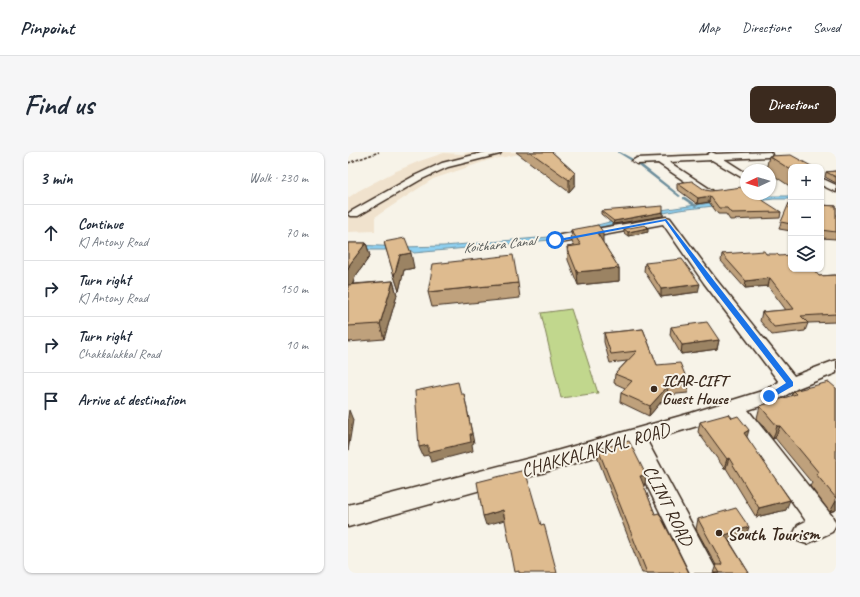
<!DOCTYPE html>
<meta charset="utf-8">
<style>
body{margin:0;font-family:Caveat,sans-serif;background:#f6f6f7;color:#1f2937}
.controls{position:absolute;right:12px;top:12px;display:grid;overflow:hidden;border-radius:8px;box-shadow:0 1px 3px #0004}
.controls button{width:36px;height:36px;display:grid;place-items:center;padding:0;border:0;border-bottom:1px solid #e0e1e3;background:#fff;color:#1f2937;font:20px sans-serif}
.compass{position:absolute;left:392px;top:12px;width:36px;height:36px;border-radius:50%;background:#fff;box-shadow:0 1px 3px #0004;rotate:266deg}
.stop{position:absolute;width:12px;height:12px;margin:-9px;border:3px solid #1a73e8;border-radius:50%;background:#fff}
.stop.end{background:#1a73e8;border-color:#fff;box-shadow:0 1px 4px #0008}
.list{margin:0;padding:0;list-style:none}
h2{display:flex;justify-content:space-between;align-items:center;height:52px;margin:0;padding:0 16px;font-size:17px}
h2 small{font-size:13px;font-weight:400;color:#747a83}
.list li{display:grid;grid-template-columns:26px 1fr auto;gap:12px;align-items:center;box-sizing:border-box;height:56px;padding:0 16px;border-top:1px solid #e0e1e3}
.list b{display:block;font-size:15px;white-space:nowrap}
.list p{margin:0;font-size:13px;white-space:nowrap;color:#747a83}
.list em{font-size:13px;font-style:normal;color:#747a83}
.icon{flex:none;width:22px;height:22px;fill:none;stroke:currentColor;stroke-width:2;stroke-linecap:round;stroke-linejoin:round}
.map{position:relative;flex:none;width:488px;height:421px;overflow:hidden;border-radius:8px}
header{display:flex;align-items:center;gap:24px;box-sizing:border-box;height:56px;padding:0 20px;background:#fff;border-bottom:1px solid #e0e1e3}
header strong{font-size:19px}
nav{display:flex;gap:22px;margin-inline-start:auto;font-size:14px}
.intro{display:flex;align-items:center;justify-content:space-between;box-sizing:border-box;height:96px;padding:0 24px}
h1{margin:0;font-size:28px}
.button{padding:10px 18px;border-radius:8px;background:#3b2a1e;color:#fff;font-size:14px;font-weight:700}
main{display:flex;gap:24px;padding:0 24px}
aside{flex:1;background:#fff;border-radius:8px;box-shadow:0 1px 3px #0004}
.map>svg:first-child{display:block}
.built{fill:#f0e2cd}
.green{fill:#c1d78d;stroke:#7e8056}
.water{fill:#8fd0f0;stroke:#6d8e9c}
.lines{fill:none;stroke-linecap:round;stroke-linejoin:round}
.stream{fill:#6d8e9c;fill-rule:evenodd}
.minor-casing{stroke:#3b2a1e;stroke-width:3}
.minor{fill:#f7f3e8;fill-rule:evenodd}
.rail{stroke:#3b2a1e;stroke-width:1.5;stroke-dasharray:3 1.5;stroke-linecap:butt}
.wall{fill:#bfa17b;stroke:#3b2a1e}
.shaded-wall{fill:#9b8364;stroke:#3b2a1e}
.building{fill:#debb8f;stroke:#3b2a1e}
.route{fill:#1a73e8}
.poi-dot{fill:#3b2a1e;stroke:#f7f3e8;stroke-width:1.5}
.labels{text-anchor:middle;stroke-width:4;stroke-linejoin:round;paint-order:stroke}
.far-water-label{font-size:14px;font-style:italic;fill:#505452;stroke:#f7f3e8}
.poi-label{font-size:16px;font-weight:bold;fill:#3b2a1e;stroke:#f7f3e8;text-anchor:start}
.near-street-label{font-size:19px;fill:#3b2a1e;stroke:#f7f3e8}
.near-poi-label{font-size:19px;font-weight:bold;fill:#3b2a1e;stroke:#f7f3e8;text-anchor:start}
</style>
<header>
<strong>Pinpoint</strong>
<nav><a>Map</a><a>Directions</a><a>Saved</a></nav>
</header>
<div class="intro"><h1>Find us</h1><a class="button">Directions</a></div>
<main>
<aside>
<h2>3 min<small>Walk · 230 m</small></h2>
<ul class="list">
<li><svg class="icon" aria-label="ahead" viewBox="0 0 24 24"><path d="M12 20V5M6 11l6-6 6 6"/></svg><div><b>Continue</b><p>KJ Antony Road</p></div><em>70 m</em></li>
<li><svg class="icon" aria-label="right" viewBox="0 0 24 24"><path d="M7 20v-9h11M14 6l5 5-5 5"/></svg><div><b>Turn right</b><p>KJ Antony Road</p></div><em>150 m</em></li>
<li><svg class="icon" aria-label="right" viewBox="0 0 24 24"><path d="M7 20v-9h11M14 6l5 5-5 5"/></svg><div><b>Turn right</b><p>Chakkalakkal Road</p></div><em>10 m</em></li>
<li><svg class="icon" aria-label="arrive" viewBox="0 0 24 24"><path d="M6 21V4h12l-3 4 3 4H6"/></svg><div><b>Arrive at destination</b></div></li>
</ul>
</aside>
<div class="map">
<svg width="488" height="421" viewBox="0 0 488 421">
<rect width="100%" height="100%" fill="#f7f3e8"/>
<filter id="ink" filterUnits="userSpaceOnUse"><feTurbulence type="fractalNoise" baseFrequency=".025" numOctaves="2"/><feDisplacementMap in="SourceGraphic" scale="8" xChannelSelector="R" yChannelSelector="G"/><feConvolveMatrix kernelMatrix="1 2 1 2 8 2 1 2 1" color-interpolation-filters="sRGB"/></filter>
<g filter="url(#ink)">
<polygon class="built" points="123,0 182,0 141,8 85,27 27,65 27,79 0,80 0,46 10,39 46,20 72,9 96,1 114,2"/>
<polygon class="green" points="223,157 250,241 213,246 193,161"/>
<polygon class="water" points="418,44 443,44 443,47 426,47 331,58 285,67 202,88 66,101 62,98 11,98 8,93 55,95 96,94 201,85 306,59 383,48 412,46"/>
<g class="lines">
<g class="stream">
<polygon points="269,0 272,0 289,9 333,44 331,45 287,11"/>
<polygon points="335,45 337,45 350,54 347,55 335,47"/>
</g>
<g class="minor-casing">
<g id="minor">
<polygon points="138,0 153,0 152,2 100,15 72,28 10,64 2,64 0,62 2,60 66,24 94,11"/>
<polygon points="363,0 368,2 422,0 424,2 420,5 376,7 398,21 398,28 364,8 321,10 365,39 366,41 365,43 357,43 310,11 289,12 284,9 289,6 359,3"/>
<polygon points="473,26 488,33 488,40 473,33"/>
<polygon points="318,65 322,66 366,125 446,224 488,208 488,221 450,236 428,249 400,258 484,364 488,372 484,380 459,392 450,389 446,381 450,373 458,369 383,264 299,289 370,421 342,421 280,295 194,321 0,375 0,353 194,303 343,261 414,239 431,230 356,131 315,72 207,92 203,91 201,88 203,85 207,84"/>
</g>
</g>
<use href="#minor" class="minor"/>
<polyline class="rail" points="0,11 31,0"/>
</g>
<g class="wall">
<polygon points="168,0 204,0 227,21 227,33 221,40"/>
<polygon points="421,4 443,15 443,35 422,21 422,18 418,18"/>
<polygon points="488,19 488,31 477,25 478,20"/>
<polygon points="329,31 357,38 433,60 432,66 382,68 378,62 370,62 361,50 349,52 329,37"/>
<polygon points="443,51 443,79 431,77 433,70"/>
<polygon points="473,53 488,54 488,87 473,86"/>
<polygon points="253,59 315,60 315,64 265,72 253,62"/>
<polygon points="276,77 300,80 280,84 276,81"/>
<polygon points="223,78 255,91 271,116 271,129 230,133 220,108 219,95 226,94 224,90"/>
<polygon points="36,90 66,116 56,118 51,139"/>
<polygon points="0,91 18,91 22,104 7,125 5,132 45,129 49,143 36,187 0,190"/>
<polygon points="374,102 418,102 431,104 471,124 488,123 488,170 460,171 457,179 424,183 412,169 414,160 438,158 420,134 397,136 373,109"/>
<polygon points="297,111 350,140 313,145 296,119"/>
<polygon points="170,131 172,146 84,155 80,140"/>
<polygon points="323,175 371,188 369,197 333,202 322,183"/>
<polygon points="295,177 309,213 341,232 340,241 319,243 301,264 272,250 273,241 277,236 266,231 267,222 279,209 262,211 256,190 256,181"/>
<polygon points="488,236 488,358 482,360 462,334 464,331 427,286 425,287 409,266 412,254 443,244 445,239"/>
<polygon points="352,270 399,285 438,358 408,365 378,316 376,316 350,280"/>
<polygon points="250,297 297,332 295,332 307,362 341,421 294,421 250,307"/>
<polygon points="350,367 398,384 382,390 401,421 365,421 368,413 348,377"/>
</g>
<g class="shaded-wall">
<polygon points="227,21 227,33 221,40 221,28"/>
<polygon points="362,44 361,50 349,52 350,46"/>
<polygon points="315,60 315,64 265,72 266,69"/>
<polygon points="300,76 300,80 280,84 280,80"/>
<polygon points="255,80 255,92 249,81"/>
<polygon points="18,91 22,104 7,125 0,145 0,118 2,112"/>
<polygon points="63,101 66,116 56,118 51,139 46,124 52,103"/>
<polygon points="271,116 271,129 230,133 229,120"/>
<polygon points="422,126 420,134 397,136 398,129"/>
<polygon points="45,129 49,143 36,187 32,172"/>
<polygon points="352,132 350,140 313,145 313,137"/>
<polygon points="371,188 369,197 333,202 334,193"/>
<polygon points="320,234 319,243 301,264 302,254"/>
<polygon points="116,242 126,291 124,292 125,299 83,310 81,303 75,304 71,295"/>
<polygon points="1,258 5,268 0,299 0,265"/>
<polygon points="429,274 432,274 427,286 425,287"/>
<polygon points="401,278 398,288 396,281"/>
<polygon points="381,306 378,316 376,316 379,307"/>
<polygon points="298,323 297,332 291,334 292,324"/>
<polygon points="442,348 438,358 408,365 411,356"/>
<polygon points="488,349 488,358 482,360"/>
<polygon points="155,358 157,368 138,373 135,364"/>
<polygon points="401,375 398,384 374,392 377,383"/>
</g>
<g class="building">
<polygon points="182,0 204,0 227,21 221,28"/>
<polygon points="443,3 465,15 443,15 443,18 421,4"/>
<polygon points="488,19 488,25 478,20"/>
<polygon points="344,29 357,38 363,39 394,35 398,37 398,42 405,42 433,60 383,61 379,56 371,56 362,44 350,46 329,31"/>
<polygon points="441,51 443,51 443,72 433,70"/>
<polygon points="473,53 488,54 488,80 473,78"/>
<polygon points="315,54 315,60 266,69 253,59"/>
<polygon points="250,73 255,80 249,81 271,116 229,120 219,95 233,93 223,78"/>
<polygon points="297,73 300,76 280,80 276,77"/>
<polygon points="57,86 63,101 52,103 46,124 36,90"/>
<polygon points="0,91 18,91 2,112 0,118"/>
<polygon points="416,99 418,102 429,102 431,104 443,103 443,117 465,117 471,124 488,123 488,162 453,164 460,171 426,175 414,160 446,157 422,126 398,129 374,102"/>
<polygon points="165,103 170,131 80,140 85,112"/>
<polygon points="334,107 352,132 313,137 297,111"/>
<polygon points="45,129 32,172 0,174 0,133"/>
<polygon points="359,170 371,188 334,193 323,175"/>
<polygon points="295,177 309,213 332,211 341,232 320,234 302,254 273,241 284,229 267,222 289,199 263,202 256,181"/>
<polygon points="110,230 113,242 116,242 124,282 122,282 123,290 80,300 80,293 71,295 67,239"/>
<polygon points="481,230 488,236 488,346 468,322 471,321 432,274 429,274 412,254 448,242 445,239"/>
<polygon points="381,262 384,266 390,264 401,278 396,281 442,348 411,356 381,306 379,307 352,270"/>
<polygon points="281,289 298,323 292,324 307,362 311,361 341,421 299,421 250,297"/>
<polygon points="177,318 193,373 196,372 209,421 171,421 171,419 167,420 155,358 135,364 129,330"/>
<polygon points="388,356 401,375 377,383 401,421 372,421 367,413 373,413 374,411 350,367"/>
</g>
</g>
<polygon class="route" points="318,67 445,230 445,234 424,246 419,246 419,243 438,231 359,129 317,69 207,90 205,88"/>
<g class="poi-dot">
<circle cx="306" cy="237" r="4"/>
<circle cx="371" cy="381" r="4"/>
</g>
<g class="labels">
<g class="far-water-label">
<text transform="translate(151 92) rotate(-6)" y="5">Koithara Canal</text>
</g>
<g class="poi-label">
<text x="314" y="234">ICAR-CIFT<tspan x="314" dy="18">Guest House</tspan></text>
</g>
<g class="near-street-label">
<text transform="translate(247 297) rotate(-16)" y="7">CHAKKALAKKAL ROAD</text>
<text transform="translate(321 353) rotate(63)" y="7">CLINT ROAD</text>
</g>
<g class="near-poi-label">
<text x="379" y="388">South Tourism</text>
</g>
</g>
</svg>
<div class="controls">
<button>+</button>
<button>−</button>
<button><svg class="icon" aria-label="layers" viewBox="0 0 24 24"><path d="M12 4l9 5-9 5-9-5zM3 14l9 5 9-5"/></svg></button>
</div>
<svg class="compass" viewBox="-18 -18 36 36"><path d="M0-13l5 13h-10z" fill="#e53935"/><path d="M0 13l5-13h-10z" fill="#747a83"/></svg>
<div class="stop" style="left:207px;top:88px"></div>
<div class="stop end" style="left:421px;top:244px"></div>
</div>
</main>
